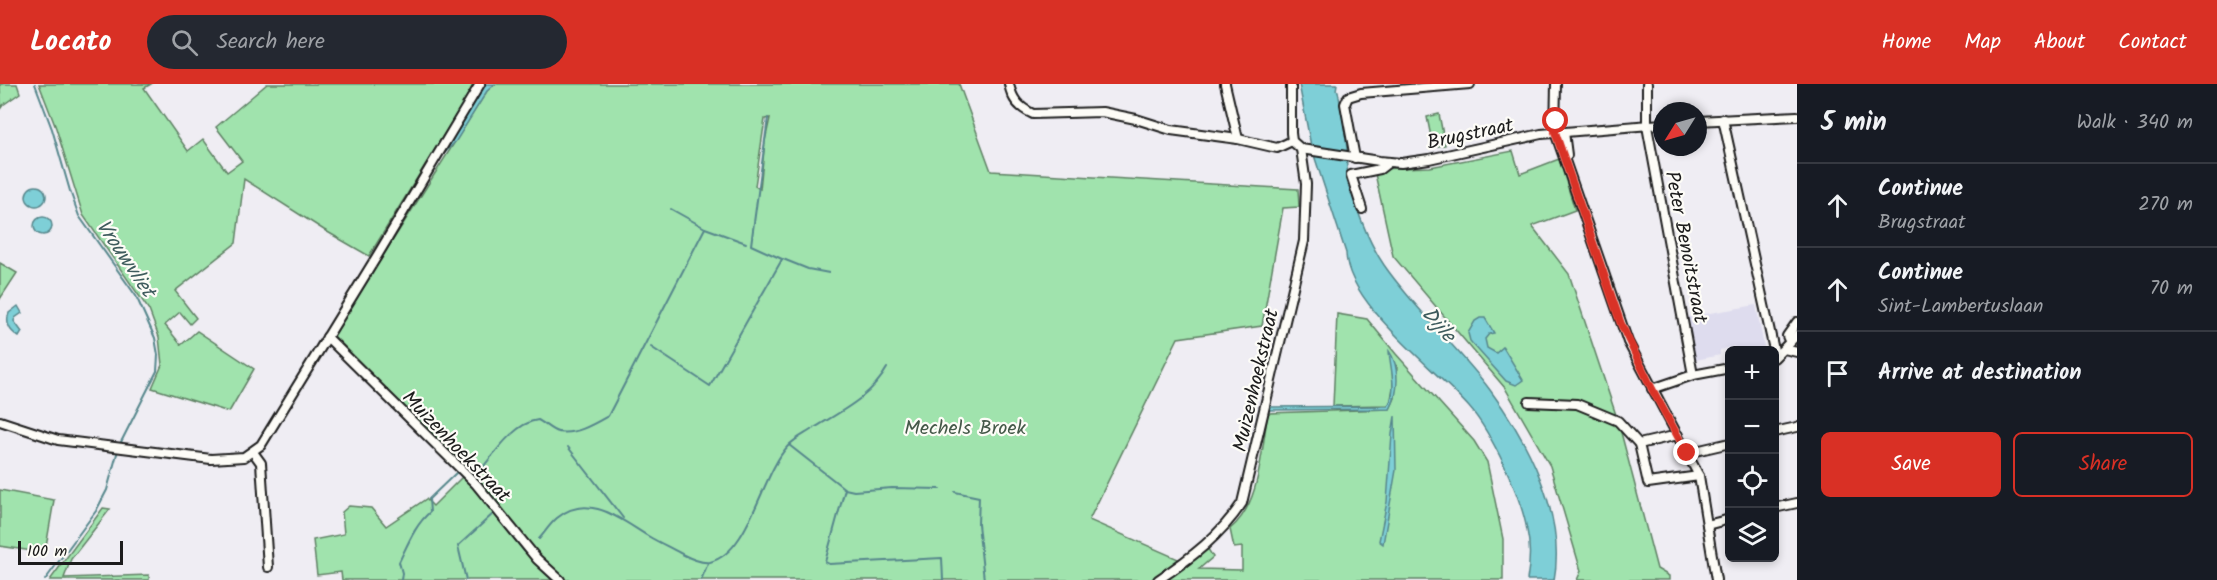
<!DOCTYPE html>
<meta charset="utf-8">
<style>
body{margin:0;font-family:Kalam,sans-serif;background:#242831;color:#f1f3f6}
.controls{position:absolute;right:18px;bottom:18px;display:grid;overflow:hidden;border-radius:9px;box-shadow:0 3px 9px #0003}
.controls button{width:54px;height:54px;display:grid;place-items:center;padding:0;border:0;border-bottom:2px solid #363941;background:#171b24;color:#f1f3f6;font:30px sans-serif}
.compass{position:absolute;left:1653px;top:18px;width:54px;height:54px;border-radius:50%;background:#171b24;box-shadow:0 3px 9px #0003;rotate:233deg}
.scale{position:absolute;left:18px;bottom:15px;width:105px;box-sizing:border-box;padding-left:6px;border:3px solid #1c1c1c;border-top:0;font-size:16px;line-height:21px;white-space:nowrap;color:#1c1c1c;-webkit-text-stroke:4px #fdfcf7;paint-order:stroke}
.stop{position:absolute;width:18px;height:18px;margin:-14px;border:4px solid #d93025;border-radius:50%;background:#fff}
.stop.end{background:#d93025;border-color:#fff;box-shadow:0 2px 6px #0008}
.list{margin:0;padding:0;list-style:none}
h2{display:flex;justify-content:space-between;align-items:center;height:78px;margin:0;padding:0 24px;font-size:26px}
h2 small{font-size:20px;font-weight:400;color:#9ea1a6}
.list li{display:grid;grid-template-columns:39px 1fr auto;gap:18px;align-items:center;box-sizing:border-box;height:84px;padding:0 24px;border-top:2px solid #363941}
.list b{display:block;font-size:22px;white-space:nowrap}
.list p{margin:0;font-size:20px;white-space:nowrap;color:#9ea1a6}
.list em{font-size:20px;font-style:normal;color:#9ea1a6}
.actions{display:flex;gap:12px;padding:18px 24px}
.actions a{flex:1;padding:14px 0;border:2px solid #d93025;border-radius:9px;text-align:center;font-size:21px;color:#d93025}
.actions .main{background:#d93025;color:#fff}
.icon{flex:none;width:33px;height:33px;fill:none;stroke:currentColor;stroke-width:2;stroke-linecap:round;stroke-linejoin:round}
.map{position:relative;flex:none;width:1797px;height:496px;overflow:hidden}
header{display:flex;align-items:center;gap:36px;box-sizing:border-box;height:84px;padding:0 30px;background:#d93025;color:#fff}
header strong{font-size:28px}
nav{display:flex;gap:33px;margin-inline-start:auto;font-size:21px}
.search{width:420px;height:54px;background:#242831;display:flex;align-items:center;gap:15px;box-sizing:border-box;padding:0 21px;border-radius:33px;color:#9ea1a6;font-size:22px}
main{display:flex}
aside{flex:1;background:#171b24}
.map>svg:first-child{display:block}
.built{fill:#dedcee}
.green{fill:#a0e3ad;stroke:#5e8064;stroke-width:1.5;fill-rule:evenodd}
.water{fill:#7ecfd7;stroke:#57878c;stroke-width:1.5}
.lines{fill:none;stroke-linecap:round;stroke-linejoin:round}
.stream{stroke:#57878c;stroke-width:2}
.minor-casing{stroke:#1c1c1c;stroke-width:12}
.minor{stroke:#fdfcf7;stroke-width:8}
.route{stroke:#d93025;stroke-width:8}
.labels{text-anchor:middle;stroke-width:4.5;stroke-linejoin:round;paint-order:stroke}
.street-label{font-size:20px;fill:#1c1c1c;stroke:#fdfcf7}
.park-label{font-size:20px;fill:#445848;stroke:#fdfcf7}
.water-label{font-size:21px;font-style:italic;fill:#3e5b5d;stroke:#fdfcf7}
</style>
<header>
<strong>Locato</strong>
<div class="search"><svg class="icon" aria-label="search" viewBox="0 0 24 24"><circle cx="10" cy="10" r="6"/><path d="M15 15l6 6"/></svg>Search here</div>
<nav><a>Home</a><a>Map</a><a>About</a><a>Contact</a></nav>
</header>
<main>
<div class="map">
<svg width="1797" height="496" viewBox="0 0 1797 496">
<rect width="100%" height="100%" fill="#efedf3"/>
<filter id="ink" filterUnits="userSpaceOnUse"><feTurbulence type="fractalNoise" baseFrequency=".0167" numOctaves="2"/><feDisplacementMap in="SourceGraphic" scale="12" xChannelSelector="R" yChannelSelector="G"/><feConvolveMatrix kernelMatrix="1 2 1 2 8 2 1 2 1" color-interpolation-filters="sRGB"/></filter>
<g filter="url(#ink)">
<polygon class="built" points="1756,221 1764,263 1749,266 1735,266 1734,262 1720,266 1720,271 1696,276 1687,233"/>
<g class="green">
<polygon points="0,0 17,0 20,9 3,21 1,24"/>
<polygon points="39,0 151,0 144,4 188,67 203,55 227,88 242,77 216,43 267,0 475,0 369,172 324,146 244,95 236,159 175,207 196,234 190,240 180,228 165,241 181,261 197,247 254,285 229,328 152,304 162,281 159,253 149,226 83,131 56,44"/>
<path d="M 495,0 L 959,0 L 991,87 L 1298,105 L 1299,123 L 1283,124 L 1262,242 L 1178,254 L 1089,436 L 1187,479 L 1208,465 L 1213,473 L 1199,485 L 1242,486 L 1242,463 L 1234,464 L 1230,445 C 1261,420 1261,366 1268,329 L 1390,325 L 1395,314 L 1397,282 L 1392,278 L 1393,303 L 1390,321 L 1333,322 L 1337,230 L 1367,235 L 1396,270 L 1474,357 L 1487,378 L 1503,455 L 1503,496 L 342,496 L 341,488 L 317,491 L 313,456 L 344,450 L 342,428 L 349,422 L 371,424 L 386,442 L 426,415 L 433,422 L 468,387 L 333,251 L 487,7 ZM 770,34 L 765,57 L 760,105 L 755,102 L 765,35 Z"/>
<polygon points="1439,30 1445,61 1433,63 1427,33"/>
<polygon points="1513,67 1520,90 1559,75 1575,126 1532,142 1569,190 1618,337 1657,485 1669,492 1669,496 1577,496 1581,487 1550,382 1505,304 1393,172 1374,85 1430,83"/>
<polygon points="0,179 17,189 0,215"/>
<polygon points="0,406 54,416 45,469 0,462"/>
<polygon points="103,424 110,425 71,475 64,494 149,491 149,496 50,496"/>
</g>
<g class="water">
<polygon points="483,0 495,0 487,7 456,57 445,69 443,67"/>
<path d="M 1299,0 L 1337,0 L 1336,6 L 1338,7 C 1341,26 1346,46 1347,66 C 1348,72 1346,78 1347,84 C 1351,114 1367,156 1384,181 C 1415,226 1458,263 1490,306 C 1528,357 1566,432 1554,496 L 1527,496 C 1530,479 1531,463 1527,446 C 1521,412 1492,349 1469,323 C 1436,285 1347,220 1346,169 L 1311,62 Z"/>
<circle cx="36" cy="112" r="10"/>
<circle cx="43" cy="142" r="9"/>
<path d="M 18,222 L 22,229 L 15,234 L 14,237 L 22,248 L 19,253 C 11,248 5,240 9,229 Z"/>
<polygon points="1480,234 1485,234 1494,249 1489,250 1485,255 1487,264 1496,269 1503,263 1523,296 1516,301 1506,297 1470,257 1468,249 1475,237"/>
<path d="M 1389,267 C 1400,282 1399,309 1390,325 L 1269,326 L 1269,323 L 1388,322 C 1398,306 1390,283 1389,267 Z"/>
<polygon points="1395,332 1396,386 1383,460 1379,457 1387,418 1392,350"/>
</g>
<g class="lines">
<g class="stream">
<polyline points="35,0 52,45 70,107 79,132 136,212 155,254 158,271 157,287 119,362"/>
<polyline points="705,144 746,159"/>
<polyline points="783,175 808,185 829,189"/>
<polyline points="651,263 710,302 780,179 782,175 751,161 768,34"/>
<polyline points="789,361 845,405 825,478 829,480 942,474 943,496"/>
<polyline points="568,363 623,434"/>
<path d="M 479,388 C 494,370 514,339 538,336 C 544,339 552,347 558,348 C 576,351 594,340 608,332 L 705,144 L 671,125"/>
<polyline points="845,405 854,407 892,404 940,405"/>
<polyline points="955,408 979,413 978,440 984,496"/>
<polyline points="479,410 489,424"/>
<path d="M 539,455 C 545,448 550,440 557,434 C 588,408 620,435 648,452 C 658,458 669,463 680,469 C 688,473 701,480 710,478 C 750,468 761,391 788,362 C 794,355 805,350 814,344 C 840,328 872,312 887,284"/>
<polyline points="45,496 96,427 107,406 118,366"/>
<path d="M 401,496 L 402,489 L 399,478 C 408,460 415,441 430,428 L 429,415 L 457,388 L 474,403"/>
<polyline points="466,496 458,462 494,429 523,466 553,496"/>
<polyline points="701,496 708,479"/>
</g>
<g class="minor-casing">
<g id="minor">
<path d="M 1009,0 C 1012,15 1018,23 1033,30 L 1102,28 L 1136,35 L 1171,46 L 1238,55 L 1277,64 L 1292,57"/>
<polyline points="1225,0 1238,55"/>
<polyline points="1291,0 1291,49 1292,57 1301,65 1379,77 1401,79 1429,75 1541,50 1662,40"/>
<polyline points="1556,0 1555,48 1628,258 1699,392 1716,496"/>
<polyline points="1647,0 1647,42 1693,291"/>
<polyline points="1723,35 1774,266"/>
<polyline points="1698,37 1797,32"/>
<polyline points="1564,48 1567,71"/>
<polyline points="1355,74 1345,20 1348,13 1361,9 1470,0"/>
<polyline points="1362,125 1351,91 1380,85 1389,78"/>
<polyline points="327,253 476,400 537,475 560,496"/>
<polyline points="1790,259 1787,252 1797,238"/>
<polyline points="1784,265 1797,268"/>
<polyline points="1774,274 1797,251"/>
<polyline points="1652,305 1693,291 1730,284"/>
<polyline points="1529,318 1577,320 1618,337 1639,360"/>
<polyline points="0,337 58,356 211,375 244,373 261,361 377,172 480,0"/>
<polyline points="1774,348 1797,343"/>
<polyline points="1678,351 1639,360 1648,399 1699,392"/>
<polyline points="253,368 261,379 268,483"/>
<polyline points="1687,369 1730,359"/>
<polyline points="1774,424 1797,419"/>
<polyline points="1707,441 1730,435"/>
<path d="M 1158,496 C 1191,474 1220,452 1242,419 L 1304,157 L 1306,100 L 1301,65"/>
</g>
</g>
<use href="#minor" class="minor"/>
</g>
</g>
<g class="lines" filter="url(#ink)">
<polyline class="route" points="1556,37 1555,48 1621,240 1652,305 1687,369"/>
</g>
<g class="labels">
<g class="street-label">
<text transform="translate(1470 49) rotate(-12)" y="7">Brugstraat</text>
<text transform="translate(1687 163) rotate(79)" y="7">Peter Benoitstraat</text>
<text transform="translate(1255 296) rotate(-77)" y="7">Muizenhoekstraat</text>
<text transform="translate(457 362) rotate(46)" y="7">Muizenhoekstraat</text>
</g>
<g class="park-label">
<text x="965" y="350">Mechels Broek</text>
</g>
<g class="water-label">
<text transform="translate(126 174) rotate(56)" y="7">Vrouwvliet</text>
<text transform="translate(1439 240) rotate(49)" y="7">Dijle</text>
</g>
</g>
</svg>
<div class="controls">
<button>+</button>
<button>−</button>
<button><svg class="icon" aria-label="locate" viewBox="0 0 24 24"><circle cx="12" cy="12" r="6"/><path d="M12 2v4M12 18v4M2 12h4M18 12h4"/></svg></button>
<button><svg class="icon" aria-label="layers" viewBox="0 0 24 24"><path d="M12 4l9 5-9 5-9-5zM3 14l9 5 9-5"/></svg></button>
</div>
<svg class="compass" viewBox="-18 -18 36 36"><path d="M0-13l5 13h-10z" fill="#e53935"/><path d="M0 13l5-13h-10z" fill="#9ea1a6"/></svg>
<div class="scale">100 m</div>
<div class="stop" style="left:1556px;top:37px"></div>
<div class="stop end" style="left:1687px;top:369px"></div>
</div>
<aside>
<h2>5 min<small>Walk · 340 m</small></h2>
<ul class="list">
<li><svg class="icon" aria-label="ahead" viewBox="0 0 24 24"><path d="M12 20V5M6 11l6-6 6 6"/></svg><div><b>Continue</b><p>Brugstraat</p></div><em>270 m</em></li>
<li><svg class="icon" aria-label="ahead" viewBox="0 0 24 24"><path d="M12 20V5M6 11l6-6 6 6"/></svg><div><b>Continue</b><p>Sint-Lambertuslaan</p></div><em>70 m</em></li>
<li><svg class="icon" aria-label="arrive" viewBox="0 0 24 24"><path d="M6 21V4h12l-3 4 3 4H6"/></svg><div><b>Arrive at destination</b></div></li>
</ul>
<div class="actions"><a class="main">Save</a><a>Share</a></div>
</aside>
</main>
